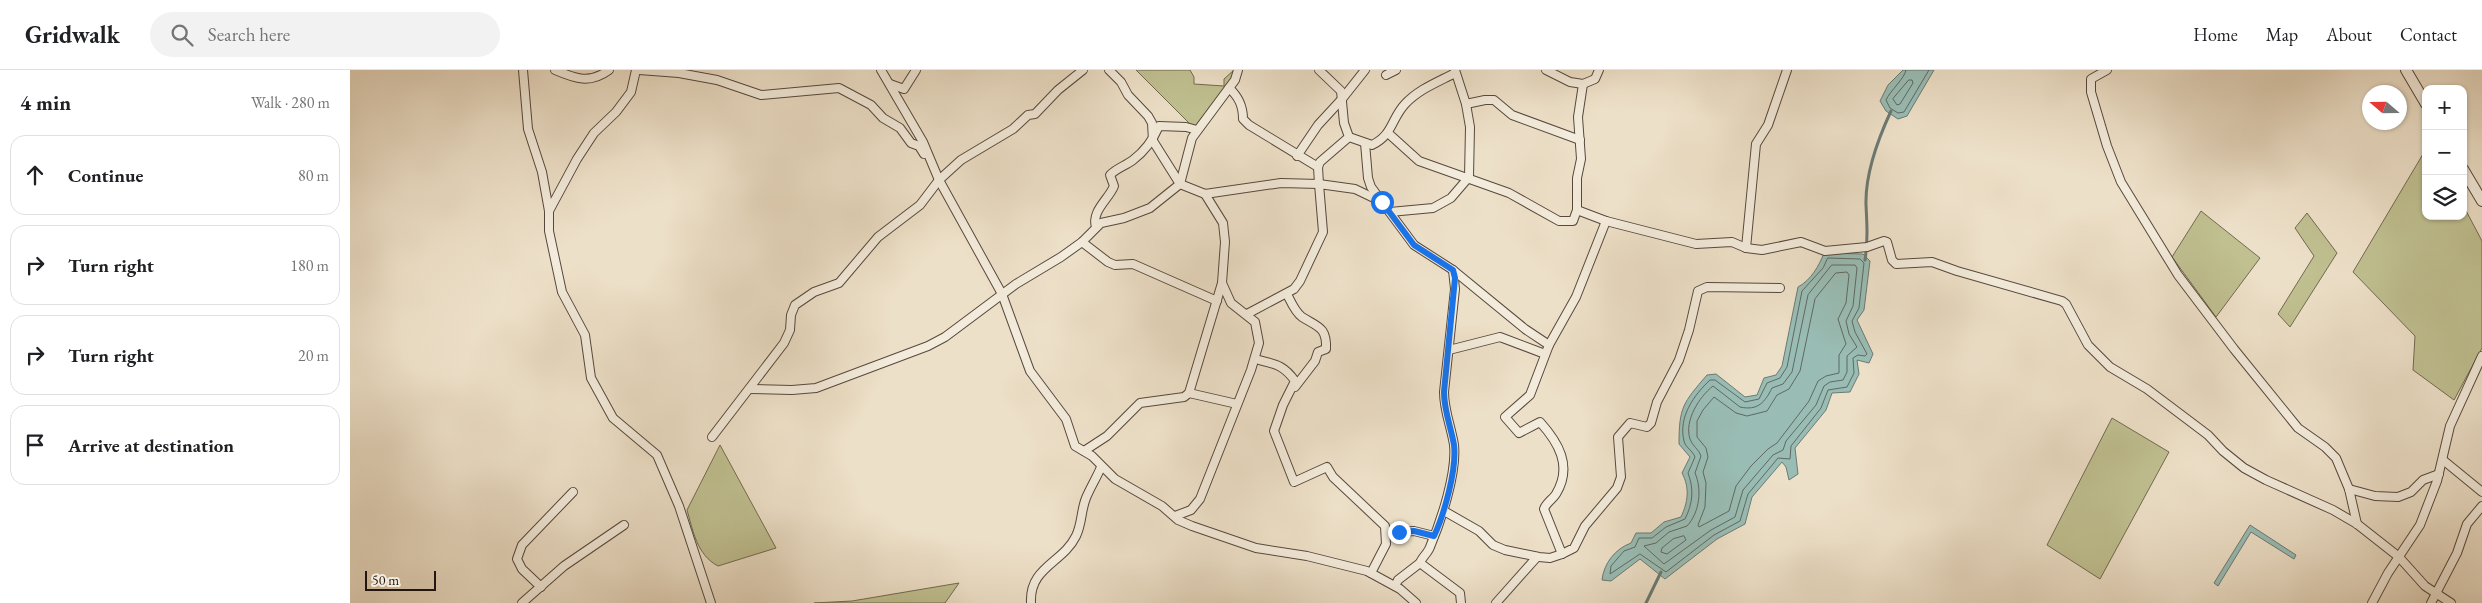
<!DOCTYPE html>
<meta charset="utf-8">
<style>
body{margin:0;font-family:"EB Garamond",serif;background:#f2f2f2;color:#202124}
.controls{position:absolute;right:15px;top:15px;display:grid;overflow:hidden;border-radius:10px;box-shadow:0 1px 4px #0004}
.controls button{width:45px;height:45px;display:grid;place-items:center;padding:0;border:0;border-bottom:1px solid #e0e0e0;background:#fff;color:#202124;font:25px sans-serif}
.compass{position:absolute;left:2012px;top:15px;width:45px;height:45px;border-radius:50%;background:#fff;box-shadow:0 1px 4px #0004;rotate:290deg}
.scale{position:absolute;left:15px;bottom:12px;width:71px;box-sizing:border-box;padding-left:5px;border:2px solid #25150f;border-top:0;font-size:14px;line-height:18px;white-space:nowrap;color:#25150f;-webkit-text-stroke:4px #f3ebdb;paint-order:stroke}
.stop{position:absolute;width:15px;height:15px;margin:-11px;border:4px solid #1a73e8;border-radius:50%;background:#fff}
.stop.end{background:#1a73e8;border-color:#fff;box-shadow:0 1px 5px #0008}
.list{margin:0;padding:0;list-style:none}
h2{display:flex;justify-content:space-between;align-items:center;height:65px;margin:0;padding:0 20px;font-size:21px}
h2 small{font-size:16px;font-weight:400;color:#757577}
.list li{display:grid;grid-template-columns:32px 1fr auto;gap:15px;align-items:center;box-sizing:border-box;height:80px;margin:0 10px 10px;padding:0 10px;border:1px solid #e0e0e0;border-radius:15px}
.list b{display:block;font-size:19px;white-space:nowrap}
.list em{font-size:16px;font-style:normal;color:#757577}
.icon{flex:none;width:28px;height:28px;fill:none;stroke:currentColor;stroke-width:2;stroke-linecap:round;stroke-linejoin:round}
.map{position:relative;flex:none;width:2132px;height:533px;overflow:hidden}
header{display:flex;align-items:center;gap:30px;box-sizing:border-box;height:70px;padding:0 25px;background:#fff;border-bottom:1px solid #e0e0e0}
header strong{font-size:24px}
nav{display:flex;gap:28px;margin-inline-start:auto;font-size:18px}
.search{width:350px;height:45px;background:#f2f2f2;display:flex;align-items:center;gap:12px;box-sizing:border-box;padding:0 18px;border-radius:28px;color:#757577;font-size:19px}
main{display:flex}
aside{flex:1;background:#fff}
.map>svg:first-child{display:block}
.green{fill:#c0c091;stroke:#726a50}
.water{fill:#99bdb5;stroke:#6b7a73}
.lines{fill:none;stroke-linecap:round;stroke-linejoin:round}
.shore{stroke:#5f6962;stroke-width:1}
.stream{stroke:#6b7a73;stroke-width:3}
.minor-casing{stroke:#57483d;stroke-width:10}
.tertiary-casing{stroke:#57483d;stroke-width:12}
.minor{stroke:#f3ebdb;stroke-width:8}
.tertiary{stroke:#f3ebdb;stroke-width:10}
.route{stroke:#1a73e8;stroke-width:6}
</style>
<header>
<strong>Gridwalk</strong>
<div class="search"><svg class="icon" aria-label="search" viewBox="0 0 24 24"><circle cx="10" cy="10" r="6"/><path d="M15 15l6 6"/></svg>Search here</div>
<nav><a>Home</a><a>Map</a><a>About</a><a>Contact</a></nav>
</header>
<main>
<aside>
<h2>4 min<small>Walk · 280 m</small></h2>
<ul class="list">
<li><svg class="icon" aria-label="ahead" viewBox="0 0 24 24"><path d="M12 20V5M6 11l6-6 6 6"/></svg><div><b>Continue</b></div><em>80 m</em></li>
<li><svg class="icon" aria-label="right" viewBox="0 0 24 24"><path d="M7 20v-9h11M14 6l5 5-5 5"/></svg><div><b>Turn right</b></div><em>180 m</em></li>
<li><svg class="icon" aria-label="right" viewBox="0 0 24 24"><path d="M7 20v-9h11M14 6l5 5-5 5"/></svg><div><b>Turn right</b></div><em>20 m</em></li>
<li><svg class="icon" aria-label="arrive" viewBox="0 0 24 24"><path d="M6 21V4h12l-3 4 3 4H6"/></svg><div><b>Arrive at destination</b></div></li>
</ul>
</aside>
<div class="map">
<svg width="2132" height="533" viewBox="0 0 2132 533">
<rect width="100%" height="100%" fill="#ede0c8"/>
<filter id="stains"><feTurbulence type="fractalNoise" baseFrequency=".004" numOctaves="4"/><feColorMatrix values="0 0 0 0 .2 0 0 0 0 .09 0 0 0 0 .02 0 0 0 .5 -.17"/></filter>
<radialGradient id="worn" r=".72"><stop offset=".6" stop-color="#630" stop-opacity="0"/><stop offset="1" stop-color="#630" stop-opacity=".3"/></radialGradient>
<g class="green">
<polygon points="786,0 840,0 844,7 844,14 874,16 874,9 884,0 883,6 844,58"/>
<polygon points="2076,79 2076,146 2113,146 2113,135 2132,171 2132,278 2104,330 2063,300 2065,266 2003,202"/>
<polygon points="1851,141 1910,188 1866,247 1822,187"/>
<polygon points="1957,143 1987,183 1940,257 1928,244 1964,186 1945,158"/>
<polygon points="1762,348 1819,382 1750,509 1697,475"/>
<path d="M 370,375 L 426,478 L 368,496 C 347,485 343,461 337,440 Z"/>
<polygon points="609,513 595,533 464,533 502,531"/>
</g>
<g class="water">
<polygon points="1553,0 1584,0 1557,46 1548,49 1536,41 1530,31 1538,15"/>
<path d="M 1474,183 L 1513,184 L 1520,191 L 1514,240 L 1507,250 L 1523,284 L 1519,293 L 1507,290 L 1509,304 L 1500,322 L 1482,323 L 1476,340 L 1445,378 L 1448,404 L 1439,410 L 1436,397 L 1432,392 L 1402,427 L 1395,454 L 1367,469 L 1315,509 L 1290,489 L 1261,511 L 1252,510 C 1254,493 1265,479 1281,473 L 1286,463 L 1301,463 L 1314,452 L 1331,447 C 1338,432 1340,418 1332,403 L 1340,387 L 1329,374 C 1329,337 1333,333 1357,305 L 1366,304 L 1395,327 L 1407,325 L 1414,308 L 1426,305 L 1432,296 L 1448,217 C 1461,210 1469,196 1474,183 Z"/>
<polygon points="1900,455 1946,485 1944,489 1901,462 1868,516 1864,513"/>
</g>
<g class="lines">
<g class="shore">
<path d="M 1556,0 C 1555,8 1540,21 1536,30 L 1540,38 L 1548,43 L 1554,42 L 1579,0"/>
<polygon points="1559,10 1562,10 1563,13 1550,34 1547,35 1543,29"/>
<path d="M 1478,188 L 1510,189 L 1514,193 L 1509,238 L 1502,251 L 1505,262 L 1517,284 L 1515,286 L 1508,285 L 1503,288 L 1504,303 L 1497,317 L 1478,320 L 1471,338 L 1441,376 L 1440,389 L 1428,388 L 1398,424 L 1390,451 L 1364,465 L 1316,502 L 1290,484 L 1260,504 L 1261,496 L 1274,481 L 1285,477 L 1289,468 L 1302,468 L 1316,457 L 1335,449 C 1343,433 1344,419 1338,403 L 1345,387 C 1343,381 1335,377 1334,371 C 1328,347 1344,325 1360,310 L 1365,310 L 1395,332 L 1409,329 L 1417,313 L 1430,308 L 1437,297 L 1452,221 L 1473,198 Z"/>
<path d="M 1482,195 L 1505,195 L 1507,198 L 1503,236 L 1496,251 L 1499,264 L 1507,277 L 1497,286 L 1497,302 L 1493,310 L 1480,312 L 1474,316 L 1466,335 L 1436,371 L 1433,380 L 1423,385 L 1393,420 L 1385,447 L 1361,460 L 1314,494 L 1294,476 L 1306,473 L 1319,462 L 1337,456 C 1350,442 1352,419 1345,403 L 1351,386 C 1349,379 1342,376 1340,369 C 1334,351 1349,327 1363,316 L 1390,337 C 1408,341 1415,332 1422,318 L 1433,314 L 1442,302 L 1458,225 Z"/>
<polygon points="1486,203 1497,202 1499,205 1496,233 1488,249 1496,274 1489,285 1489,303 1476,306 1468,311 1459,331 1427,373 1418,379 1401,396 1386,416 1379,441 1349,457 1348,455 1355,437 1356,413 1353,402 1358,387 1356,378 1347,367 1347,351 1353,340 1364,327 1386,343 1397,346 1417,341 1427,325 1439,319 1450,301 1465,229"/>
<polygon points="1334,466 1336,470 1317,484 1311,482 1312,478 1323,469"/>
</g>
<g class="stream">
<path d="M 1515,190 C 1518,171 1517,154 1516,135 C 1515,103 1528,69 1541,41"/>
<polyline points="1296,533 1311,502"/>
</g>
<g class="minor-casing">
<g id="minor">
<polyline points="173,0 178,59 192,102 199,141 199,161 212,222 235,265 241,308 263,348 307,385 329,436 361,533"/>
<path d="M 205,0 C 226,9 240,14 259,0"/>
<polyline points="289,0 329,3 367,10 411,25 489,18 521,35 533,48 550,58 561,73 569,76 574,84"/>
<polyline points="531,0 573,72 589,110 652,224 680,301 716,349 725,376 742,386 765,409 812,436 828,450 842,456 906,478 957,486 1017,501 1050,519 1066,533"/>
<polyline points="759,0 771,12 778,25 798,46 802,53 803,71 830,114 855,124 931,113 969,114 968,97 970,92 999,67"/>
<polyline points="969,0 991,21 994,53 999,67"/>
<polyline points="1196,0 1220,12 1233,14 1228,47 1231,89 1227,108 1227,140"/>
<polyline points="1757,0 1741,9 1741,22 1757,76 1771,112 1828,205 1884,279 1948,358 1975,377 1986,388 1999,419 2007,454"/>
<polyline points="1036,5 1046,0"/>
<polyline points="540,14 554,19 566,0"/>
<polyline points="1233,14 1245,9 1249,0"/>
<path d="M 879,18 C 889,27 893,36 893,49 L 899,55 L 968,97"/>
<polyline points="1116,34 1135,30 1144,30 1162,45 1230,70"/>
<polyline points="1038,63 1069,91 1159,123 1209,151 1223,151 1227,140 1256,151 1346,174 1382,172 1396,178 1412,180 1451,172 1475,181 1517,177 1534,171 1537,172 1542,190 1546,194 1582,192 1607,201 1712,231 1716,234 1738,275 1760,297 1797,319 1858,365 1873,381 1894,398 1916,410 1983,440 2007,454 2049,487 2075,516 2101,533"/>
<path d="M 999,67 L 1022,75 C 1043,65 1041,49 1055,34 C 1069,19 1088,12 1105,3"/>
<polyline points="1015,73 1018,108 1021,117 1064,175 1103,200 1175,259 1199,275"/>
<polyline points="947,86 968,55 992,29 1015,0"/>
<polyline points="199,141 227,89 244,63 266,42 281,22 286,0"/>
<polyline points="1040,142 1083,138 1101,128 1119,107 1120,57 1116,34 1105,0"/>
<path d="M 746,157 C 741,141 759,129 764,116 L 760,105 C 767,98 775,96 783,90 C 795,81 803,70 809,56 L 836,57 L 847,60"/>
<polyline points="732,172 758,192 765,195 783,194 867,231"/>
<polyline points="1396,178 1406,74 1418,55 1437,0"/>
<path d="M 1103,200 L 1105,219 L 1094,322 C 1094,341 1101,356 1104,375 C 1107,403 1091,451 1080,477 C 1078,483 1072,487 1070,493 L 1110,523 L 1111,533"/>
<path d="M 937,224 C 941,232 945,242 952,247 C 968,257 977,257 976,279 L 968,282 L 965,291 L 945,317"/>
<polyline points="897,244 944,219 950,211 973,162 969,114 1005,119 1030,131"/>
<polyline points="1099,280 1150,267 1195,284"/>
<path d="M 905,289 C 924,294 933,294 945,311 L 933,335 L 924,361 L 944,412 L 977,397 L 983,407 L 1035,456 L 1036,474 L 1021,503"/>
<polyline points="400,319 442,320 466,318 578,276 595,267 666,214 711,187 732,172 751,153 774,148 800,138 830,114 842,68 885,10 888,0"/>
<polyline points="839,323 887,334"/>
<polyline points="362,367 434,273 440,260 441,245 445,235 464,222 489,213 528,167 570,135 589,110 611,90 663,59 678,45 685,44 708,20 733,0"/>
<polyline points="734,381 757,366 790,333 834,327 839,323 872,213"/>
<polyline points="2093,390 2132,422"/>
<polyline points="1999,419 2025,426 2048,427 2061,422 2073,410 2089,404"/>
<polyline points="1094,441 1129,461 1143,475 1155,480 1189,487 1200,488 1212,484 1224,478 1235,456 1267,418 1271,407 1268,367 1280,353 1297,357 1301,353 1307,332 1329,290 1339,260 1348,221 1357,217 1430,218"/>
<polyline points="825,446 841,440 850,429 901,300 909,273 905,252 881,233 872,213 875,172 873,153 855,124"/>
<polyline points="1036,463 1064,461 1084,466"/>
<path d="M 1212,484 L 1194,439 C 1196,433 1203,429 1206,424 C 1223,396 1208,372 1190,352 L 1169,363 L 1155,347 L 1180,325 L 1199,275 L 1226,227 L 1256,151"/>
<polyline points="1045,516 1048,510 1070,493"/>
<polyline points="191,517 172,499 167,489 172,475 223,422"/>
<polyline points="172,533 214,496 274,455"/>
<path d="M 681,533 C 679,497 713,493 726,466 C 732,454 731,440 736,428 C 740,418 747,407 751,397"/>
<polyline points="1146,533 1187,487"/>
<polyline points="2022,533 2038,503 2070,455 2087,411 2100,356 2132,286"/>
<polyline points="2081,533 2107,483 2117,454 2132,436"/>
</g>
</g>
<g class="tertiary-casing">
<g id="tertiary">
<polyline points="2056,0 2076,34"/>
<polyline points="2113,99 2132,131"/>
</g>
</g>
<use href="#minor" class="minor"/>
<use href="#tertiary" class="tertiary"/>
</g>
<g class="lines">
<path class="route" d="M 1032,132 L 1064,175 L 1103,200 L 1105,208 L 1094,322 C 1094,341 1101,357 1104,375 C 1107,399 1094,445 1084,466 L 1064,461 L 1049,462"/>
</g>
<rect width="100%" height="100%" filter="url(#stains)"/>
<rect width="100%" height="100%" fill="url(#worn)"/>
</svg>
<div class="controls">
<button>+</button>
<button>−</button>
<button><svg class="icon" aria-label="layers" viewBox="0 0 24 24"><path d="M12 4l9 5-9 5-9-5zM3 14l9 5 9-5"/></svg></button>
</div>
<svg class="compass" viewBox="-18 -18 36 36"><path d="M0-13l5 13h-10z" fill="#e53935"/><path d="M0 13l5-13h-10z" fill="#757577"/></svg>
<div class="scale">50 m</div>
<div class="stop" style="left:1032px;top:132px"></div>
<div class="stop end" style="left:1049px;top:462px"></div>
</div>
</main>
